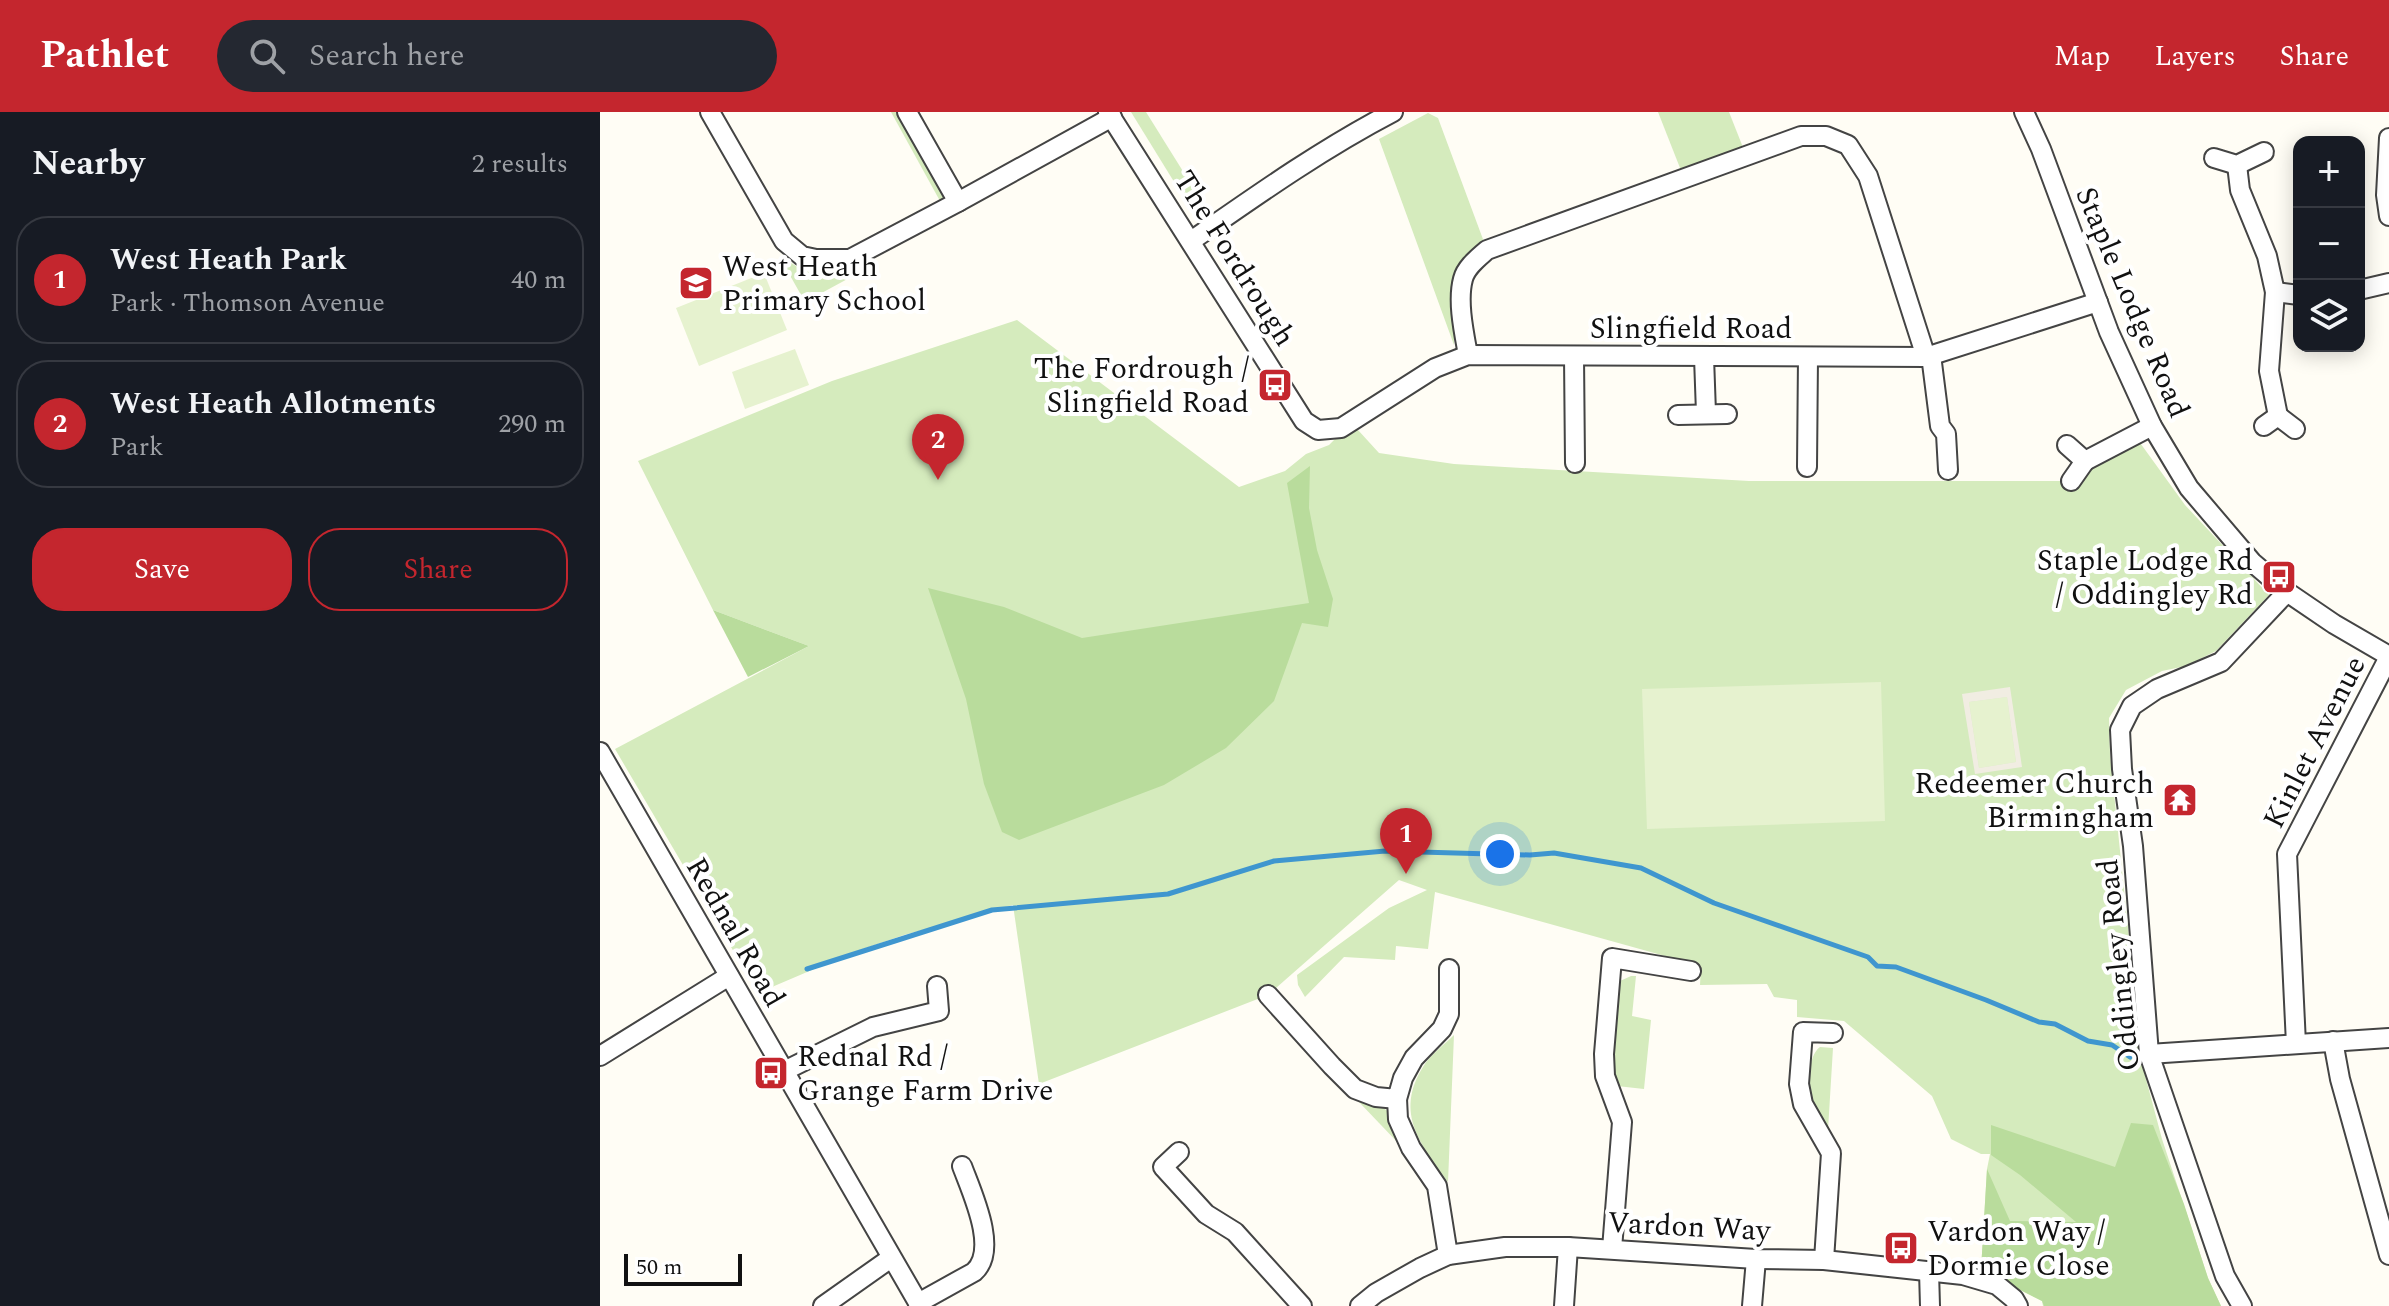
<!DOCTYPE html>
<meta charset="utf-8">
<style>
body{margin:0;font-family:Spectral,serif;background:#242831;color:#f1f3f6}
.controls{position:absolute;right:24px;top:24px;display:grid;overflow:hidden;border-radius:16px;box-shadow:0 4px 20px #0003}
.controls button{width:72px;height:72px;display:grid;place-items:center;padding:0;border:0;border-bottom:2px solid #363941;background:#171b24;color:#f1f3f6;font:40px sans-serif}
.scale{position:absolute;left:24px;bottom:20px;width:118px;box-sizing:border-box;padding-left:8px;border:4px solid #111;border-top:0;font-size:22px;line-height:28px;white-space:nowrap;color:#111;-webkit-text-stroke:6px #fff;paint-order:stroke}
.you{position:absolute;left:900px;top:742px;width:28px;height:28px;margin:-20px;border:6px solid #fff;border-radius:50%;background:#1a73e8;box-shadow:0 0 0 12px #1a73e833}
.badge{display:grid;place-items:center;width:52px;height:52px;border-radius:50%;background:#c4262e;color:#fff;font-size:26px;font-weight:700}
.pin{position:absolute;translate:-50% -66px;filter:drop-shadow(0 2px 4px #0008)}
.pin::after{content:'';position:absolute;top:42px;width:28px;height:24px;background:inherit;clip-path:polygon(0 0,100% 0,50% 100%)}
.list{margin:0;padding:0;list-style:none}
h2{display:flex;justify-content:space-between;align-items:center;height:104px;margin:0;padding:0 32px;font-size:34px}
h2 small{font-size:26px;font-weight:400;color:#9ea1a6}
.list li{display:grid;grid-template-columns:52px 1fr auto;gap:24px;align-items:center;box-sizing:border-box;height:128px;margin:0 16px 16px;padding:0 16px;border:2px solid #363941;border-radius:32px}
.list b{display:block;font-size:30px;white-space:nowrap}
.list p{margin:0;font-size:26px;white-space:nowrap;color:#9ea1a6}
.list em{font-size:26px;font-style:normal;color:#9ea1a6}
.actions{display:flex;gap:16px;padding:24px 32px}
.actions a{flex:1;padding:18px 0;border:2px solid #c4262e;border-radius:32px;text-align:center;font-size:28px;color:#c4262e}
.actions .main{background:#c4262e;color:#fff}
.icon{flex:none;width:44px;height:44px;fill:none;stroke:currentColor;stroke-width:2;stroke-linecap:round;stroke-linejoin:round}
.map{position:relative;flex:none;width:1789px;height:1194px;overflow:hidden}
header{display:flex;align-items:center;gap:48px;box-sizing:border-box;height:112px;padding:0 40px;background:#c4262e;color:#fff}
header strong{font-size:38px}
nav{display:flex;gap:44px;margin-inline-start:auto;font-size:28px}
.search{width:560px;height:72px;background:#242831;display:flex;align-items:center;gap:20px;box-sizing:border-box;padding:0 28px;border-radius:44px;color:#9ea1a6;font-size:30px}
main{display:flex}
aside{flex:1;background:#171b24}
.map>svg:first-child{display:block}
.green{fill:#d5ebbd}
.forest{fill:#b9dc9c}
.pitch{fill:#e6f2cf}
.plaza{fill:#f1ede2;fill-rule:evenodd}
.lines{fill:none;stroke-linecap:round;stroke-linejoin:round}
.stream{stroke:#3f96cf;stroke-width:5}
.minor-casing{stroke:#444;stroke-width:22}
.minor{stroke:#fff;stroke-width:18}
.labels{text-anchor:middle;stroke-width:8;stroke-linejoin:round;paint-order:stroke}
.street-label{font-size:30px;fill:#111;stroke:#fff}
.poi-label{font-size:30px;fill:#111;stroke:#fff;text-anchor:start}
</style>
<header>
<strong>Pathlet</strong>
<div class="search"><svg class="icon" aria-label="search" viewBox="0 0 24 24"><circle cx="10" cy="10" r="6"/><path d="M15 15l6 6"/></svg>Search here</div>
<nav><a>Map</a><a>Layers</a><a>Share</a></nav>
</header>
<main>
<aside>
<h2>Nearby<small>2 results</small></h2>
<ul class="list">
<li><span class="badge">1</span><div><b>West Heath Park</b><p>Park · Thomson Avenue</p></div><em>40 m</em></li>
<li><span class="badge">2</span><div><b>West Heath Allotments</b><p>Park</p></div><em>290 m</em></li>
</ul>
<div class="actions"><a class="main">Save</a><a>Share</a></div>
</aside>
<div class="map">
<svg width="1789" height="1194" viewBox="0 0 1789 1194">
<rect width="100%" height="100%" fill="#fffdf5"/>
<g class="green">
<polygon points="291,0 302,0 351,82 340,89"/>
<polygon points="531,0 546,0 604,93 593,92 584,86"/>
<polygon points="1058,0 1129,0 1144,38 1082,61"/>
<polygon points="828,1 838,6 884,130 854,184 854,233 779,27"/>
<path d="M 183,143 C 203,165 226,164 253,164 L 205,190 L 183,151 Z"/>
<polygon points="417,208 639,375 685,359 706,342 729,333 736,326 758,318 779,341 854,352 1149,369 1471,369 1479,373 1488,354 1538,328 1585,393 1669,483 1616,539 1586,554 1562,559 1526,578 1509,606 1510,642 1542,952 1562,1027 1608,1166 1621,1194 1443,1194 1442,1189 1381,1158 1387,1057 1390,1042 1381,1042 1351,1027 1332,984 1244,909 1197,905 1197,888 1174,885 1167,872 1100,873 1101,854 835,780 828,837 796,834 795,848 744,845 705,885 698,873 697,863 789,796 827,778 799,768 668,883 439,972 413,793 304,823 254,840 158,881 15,637 209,534 113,498 38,349 232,269"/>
<path d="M 1031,864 L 1036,864 L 1032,904 L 1051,908 L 1044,977 L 1017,974 C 1010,951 1016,932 1016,908 C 1016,894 1014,882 1020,869 Z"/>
<path d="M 854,923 L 848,1070 C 821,1033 794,1001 823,955 C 830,943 844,933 854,923 Z"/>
<path d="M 1220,935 L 1233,936 L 1228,1018 C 1222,1009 1215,1000 1211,990 C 1206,977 1208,943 1220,935 Z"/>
<path d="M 763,988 C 792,994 796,1008 801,1034 L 759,990 Z"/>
</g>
<g class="forest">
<polygon points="710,354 709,396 717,438 733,487 728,515 702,511 674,589 626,636 564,673 419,728 402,720 384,672 366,587 328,476 404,495 482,526 709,491 687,371"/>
<polygon points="113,498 209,534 148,565"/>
<polygon points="1531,1011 1553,1013 1584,1092 1608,1166 1621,1194 1444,1194 1442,1189 1381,1158 1387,1057 1410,1109 1476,1110 1420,1063 1391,1043 1391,1013 1515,1055"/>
</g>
<g class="pitch">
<polygon points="164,161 187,218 99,254 76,196"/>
<polygon points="195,237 209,273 145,297 132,260"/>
<polygon points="1281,570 1285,709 1047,717 1042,577"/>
<polygon points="1407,585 1416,650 1379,656 1369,590"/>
</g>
<path class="plaza" d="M 1410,575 L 1422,655 L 1375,662 L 1362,582 ZM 1407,585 L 1416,650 L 1379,656 L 1369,590 Z"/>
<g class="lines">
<polyline class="stream" points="207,857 392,798 568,782 674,749 785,739 930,743 954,741 1041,756 1114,791 1268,845 1277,854 1296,855 1386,888 1439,910 1455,912 1488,929 1512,933 1530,945"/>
<g class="minor-casing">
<g id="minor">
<polyline points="110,0 184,129 202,144 216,147 250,147 358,90 512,5"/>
<polyline points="307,0 358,90"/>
<polyline points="508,0 704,309 718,318 741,316 835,256 868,243 1326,245 1498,190"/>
<polyline points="1424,0 1441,37 1509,220 1552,314 1589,376 1652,450 1687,480 1734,512 1789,544"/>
<polyline points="1789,26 1786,83 1789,104"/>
<polyline points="1614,46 1637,53 1664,40"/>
<polyline points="1637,53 1640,78 1667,144 1675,180 1669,259 1678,304 1664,314"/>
<path d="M 591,129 C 657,83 722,37 793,0"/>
<polyline points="1759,178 1789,171"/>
<polyline points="1675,180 1699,183"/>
<path d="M 868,243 C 864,221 857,189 863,167 C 866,155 878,146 887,138 L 1201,24 L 1226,24 L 1248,33 L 1268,64 L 1326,245"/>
<polyline points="1331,243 1340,314 1346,322 1348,358"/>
<polyline points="974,244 975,351"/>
<polyline points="1104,245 1106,301"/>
<polyline points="1078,303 1127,302"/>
<polyline points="1678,304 1695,317"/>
<polyline points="1467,333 1485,349 1471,369"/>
<polyline points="1485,349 1552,314"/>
<polyline points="1207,355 1208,245"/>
<polyline points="0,640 320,1194"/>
<polyline points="668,883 732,954 755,977 776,985 797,987 803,966 814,946 842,917 849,902 849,857"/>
<polyline points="1733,929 1740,967 1789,1143"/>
<polyline points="1696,932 1687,742 1789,545"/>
<polyline points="1549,942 1789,926"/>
<polyline points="0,944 129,864"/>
<polyline points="184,959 273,915 339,899 337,874"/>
<polyline points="797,987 798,1007 811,1036 837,1074 848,1143"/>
<polyline points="579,1040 563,1055 606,1102 635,1120 702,1194"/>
<polyline points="1012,1137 1022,1010 1005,964 1004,942 1012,846 1091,859"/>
<polyline points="1224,1148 1231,1041 1203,992 1199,972 1203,920 1233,921"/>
<polyline points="1329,1159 1330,1194"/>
<path d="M 318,1191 L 374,1160 C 399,1138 372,1081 362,1054"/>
<polyline points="223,1194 291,1146"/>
<polyline points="760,1194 776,1181 820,1156 848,1143 905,1135 968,1135 1156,1147 1224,1148 1363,1163 1397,1173 1414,1187 1418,1194"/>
<polyline points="964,1194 968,1135"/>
<polyline points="1152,1194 1156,1147"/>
<polyline points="1642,1194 1625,1164 1549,942 1533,734 1522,657 1520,618 1532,594 1557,577 1621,550 1687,480"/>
</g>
</g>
<use href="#minor" class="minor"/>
</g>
<defs>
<g id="school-square" transform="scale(1.8)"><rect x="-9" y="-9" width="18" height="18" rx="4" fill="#c4262e" stroke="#fff"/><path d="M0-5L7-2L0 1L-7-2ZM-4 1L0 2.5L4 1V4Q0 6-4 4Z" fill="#fff"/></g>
<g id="bus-square" transform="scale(1.8)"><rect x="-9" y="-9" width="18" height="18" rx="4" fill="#c4262e" stroke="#fff"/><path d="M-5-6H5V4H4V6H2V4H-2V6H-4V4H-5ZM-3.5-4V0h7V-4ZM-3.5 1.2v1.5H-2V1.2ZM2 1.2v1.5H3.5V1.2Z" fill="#fff"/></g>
<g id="temple-square" transform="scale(1.8)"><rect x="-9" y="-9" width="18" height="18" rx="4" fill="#c4262e" stroke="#fff"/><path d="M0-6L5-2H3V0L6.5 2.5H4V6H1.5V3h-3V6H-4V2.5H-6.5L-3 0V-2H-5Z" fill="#fff"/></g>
</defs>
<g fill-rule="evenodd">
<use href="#school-square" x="96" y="171"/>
<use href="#bus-square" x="675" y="273"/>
<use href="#bus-square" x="1679" y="465"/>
<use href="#temple-square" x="1580" y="688"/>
<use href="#bus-square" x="171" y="961"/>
<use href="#bus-square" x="1301" y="1136"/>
</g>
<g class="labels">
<g class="street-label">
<text transform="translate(635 146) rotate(58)" y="10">The Fordrough</text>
<text transform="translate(1533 190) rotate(67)" y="10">Staple Lodge Road</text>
<text x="1091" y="226">Slingfield Road</text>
<text transform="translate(1714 630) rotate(-63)" y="10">Kinlet Avenue</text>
<text transform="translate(136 820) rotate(60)" y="10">Rednal Road</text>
<text transform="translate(1518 853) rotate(-96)" y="10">Oddingley Road</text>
<text transform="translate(1089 1114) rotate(3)" y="10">Vardon Way</text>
</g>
<g class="poi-label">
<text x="122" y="164">West Heath<tspan x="122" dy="34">Primary School</tspan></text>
<text x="649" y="266" text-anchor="end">The Fordrough /<tspan x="649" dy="34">Slingfield Road</tspan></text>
<text x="1653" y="458" text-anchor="end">Staple Lodge Rd<tspan x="1653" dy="34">/ Oddingley Rd</tspan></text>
<text x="1554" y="681" text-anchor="end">Redeemer Church<tspan x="1554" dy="34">Birmingham</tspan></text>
<text x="197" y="954">Rednal Rd /<tspan x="197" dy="34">Grange Farm Drive</tspan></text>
<text x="1327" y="1129">Vardon Way /<tspan x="1327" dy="34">Dormie Close</tspan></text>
</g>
</g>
</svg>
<div class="controls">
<button>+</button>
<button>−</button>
<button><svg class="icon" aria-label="layers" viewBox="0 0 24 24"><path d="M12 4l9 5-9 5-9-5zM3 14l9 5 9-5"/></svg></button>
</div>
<div class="scale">50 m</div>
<div class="you"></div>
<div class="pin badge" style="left:806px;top:762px">1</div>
<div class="pin badge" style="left:338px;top:368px">2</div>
</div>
</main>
